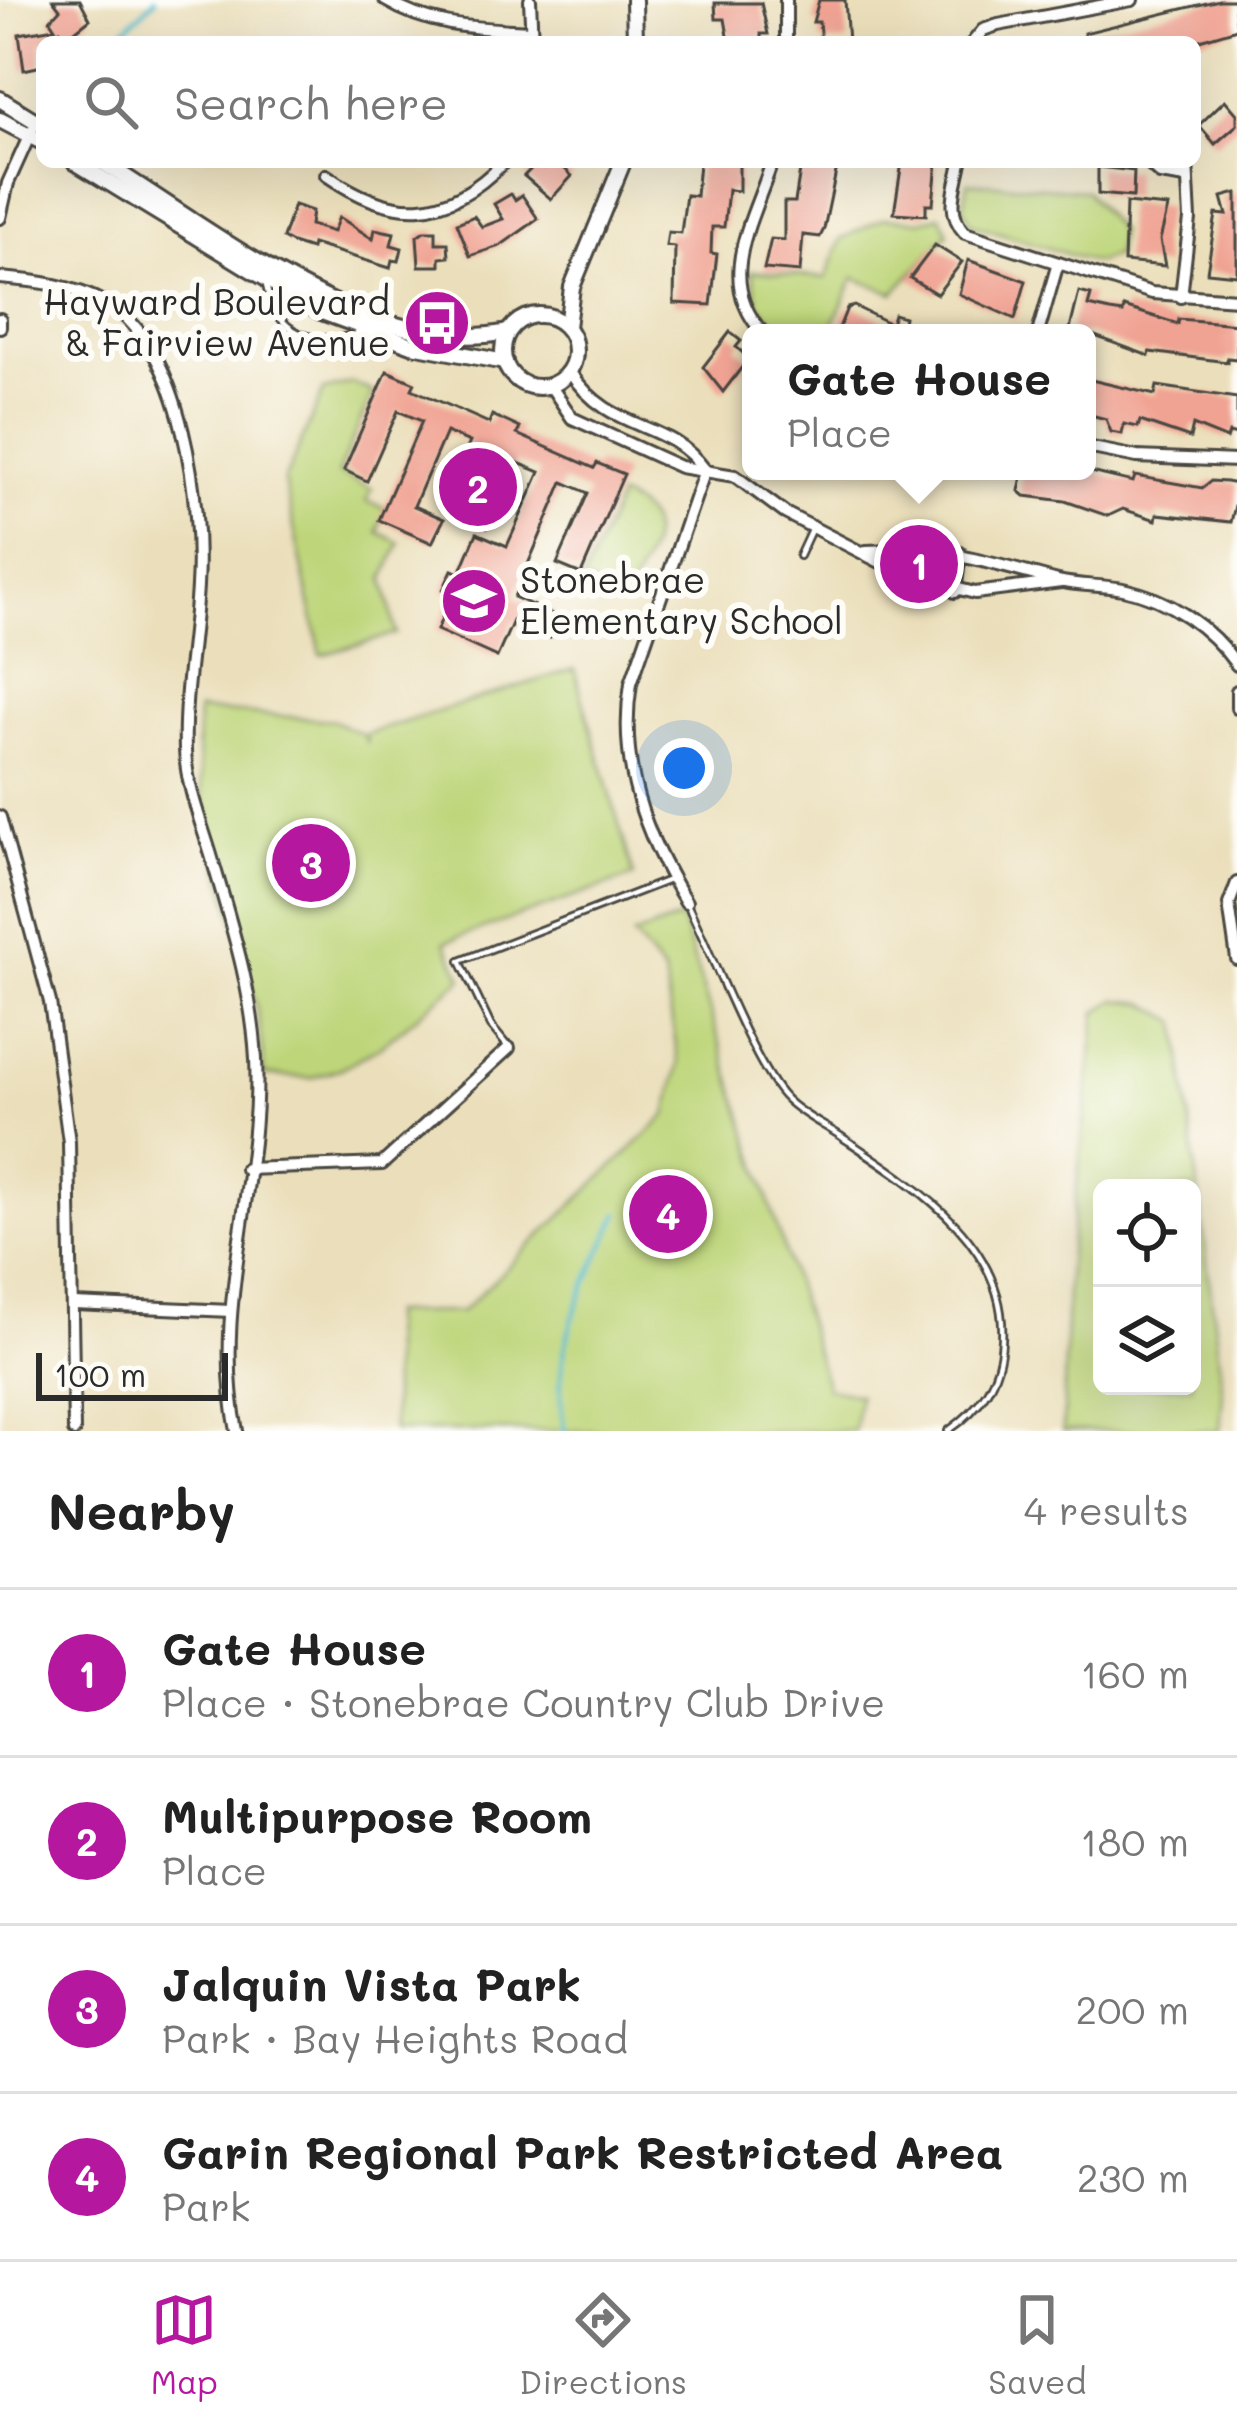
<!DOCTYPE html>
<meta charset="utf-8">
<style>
body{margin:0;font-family:Mali,sans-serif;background:#f2f2f2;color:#222}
.controls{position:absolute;right:36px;bottom:36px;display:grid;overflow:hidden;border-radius:18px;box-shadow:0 12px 48px #0002}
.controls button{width:108px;height:108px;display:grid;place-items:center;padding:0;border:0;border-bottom:3px solid #e0e0e0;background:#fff;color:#222;font:60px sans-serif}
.scale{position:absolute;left:36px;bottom:30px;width:192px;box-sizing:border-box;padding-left:12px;border:6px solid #2b2b2b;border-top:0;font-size:33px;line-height:42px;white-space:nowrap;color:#2b2b2b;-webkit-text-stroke:9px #fdfcf7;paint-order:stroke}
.you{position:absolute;left:684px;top:768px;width:42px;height:42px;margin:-30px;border:9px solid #fff;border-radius:50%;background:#1a73e8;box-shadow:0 0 0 18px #1a73e833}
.badge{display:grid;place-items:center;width:78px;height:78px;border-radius:50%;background:#b5179e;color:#fff;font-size:39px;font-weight:700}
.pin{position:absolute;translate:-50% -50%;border:6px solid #fff;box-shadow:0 3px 12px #0006}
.popup{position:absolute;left:742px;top:324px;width:354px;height:156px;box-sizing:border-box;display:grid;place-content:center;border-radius:18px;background:#fff;filter:drop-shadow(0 3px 9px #0005);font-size:39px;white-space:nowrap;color:#767676}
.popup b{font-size:45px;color:#222}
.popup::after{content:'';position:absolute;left:50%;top:100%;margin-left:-24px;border:24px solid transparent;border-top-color:#fff}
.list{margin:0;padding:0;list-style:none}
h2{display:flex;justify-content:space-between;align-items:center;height:156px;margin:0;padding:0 48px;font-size:51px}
h2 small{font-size:39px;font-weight:400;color:#767676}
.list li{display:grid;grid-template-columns:78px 1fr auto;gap:36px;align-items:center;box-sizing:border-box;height:168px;padding:0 48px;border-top:3px solid #e0e0e0}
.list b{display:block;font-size:45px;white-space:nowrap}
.list p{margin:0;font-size:39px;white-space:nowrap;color:#767676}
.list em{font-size:39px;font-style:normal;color:#767676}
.icon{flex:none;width:66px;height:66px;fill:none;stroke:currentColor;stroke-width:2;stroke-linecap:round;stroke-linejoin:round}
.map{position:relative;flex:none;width:1237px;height:1431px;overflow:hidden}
.search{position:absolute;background:#fff;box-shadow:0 12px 48px #0002;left:36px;right:36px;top:36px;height:132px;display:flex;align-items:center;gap:30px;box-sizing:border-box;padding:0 42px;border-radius:18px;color:#767676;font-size:45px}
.sheet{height:828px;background:#fff}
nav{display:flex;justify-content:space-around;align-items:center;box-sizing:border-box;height:168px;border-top:3px solid #e0e0e0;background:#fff;font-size:33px;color:#767676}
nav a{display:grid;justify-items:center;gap:6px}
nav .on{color:#b5179e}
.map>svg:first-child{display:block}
.green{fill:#bed579;stroke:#748052;stroke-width:3;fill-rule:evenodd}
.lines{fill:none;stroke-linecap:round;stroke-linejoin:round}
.stream{stroke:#4eb9ca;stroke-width:4.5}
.building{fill:#f0a393}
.lane-casing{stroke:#484641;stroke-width:10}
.street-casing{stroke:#484641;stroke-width:16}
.secondary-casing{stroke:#484641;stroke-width:20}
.lane{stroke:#fff;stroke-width:4.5}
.street{stroke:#fff;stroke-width:10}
.secondary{stroke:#fff;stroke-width:14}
.labels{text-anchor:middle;stroke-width:12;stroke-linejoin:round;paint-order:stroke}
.poi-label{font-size:36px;fill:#2b2b2b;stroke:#fdfcf7;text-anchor:end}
</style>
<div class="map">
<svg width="1237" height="1431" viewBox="0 0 1237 1431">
<rect width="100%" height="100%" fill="#fdfcf7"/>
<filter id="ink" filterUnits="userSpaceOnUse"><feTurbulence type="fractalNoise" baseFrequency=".00833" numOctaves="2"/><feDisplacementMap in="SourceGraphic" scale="24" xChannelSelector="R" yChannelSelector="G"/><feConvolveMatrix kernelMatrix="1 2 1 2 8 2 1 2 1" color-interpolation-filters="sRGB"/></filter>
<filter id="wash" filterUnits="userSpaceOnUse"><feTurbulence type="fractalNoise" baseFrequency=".004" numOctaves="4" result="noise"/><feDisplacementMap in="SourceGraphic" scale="48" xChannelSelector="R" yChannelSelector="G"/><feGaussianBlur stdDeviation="2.7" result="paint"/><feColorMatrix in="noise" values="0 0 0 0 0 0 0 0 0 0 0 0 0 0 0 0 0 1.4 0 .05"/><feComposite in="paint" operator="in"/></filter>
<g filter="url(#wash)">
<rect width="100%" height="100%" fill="#ebdfbb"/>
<g class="green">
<polygon points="968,182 1085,190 1119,232 1116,256 1095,263 972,224 963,208"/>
<polygon points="941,216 948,233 894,293 854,278 829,333 783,333 758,303 752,271 826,278 841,239 884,218 920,221"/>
<polygon points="352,383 373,392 338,473 372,489 366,501 385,508 378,532 400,543 384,579 396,634 321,655 284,481 324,390"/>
<path d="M 619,497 C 677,522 645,555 626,599 L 583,580 Z"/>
<path d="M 574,669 L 634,876 L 445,942 L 463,978 L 382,1045 L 342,1068 L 312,1078 L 264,1075 C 260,950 190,835 198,710 L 331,720 L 364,735 L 367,744 L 366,734 Z"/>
<polygon points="681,918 827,1388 859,1395 854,1431 393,1431 390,1313 461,1312 667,1115 679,1064 664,974 633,936"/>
<path d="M 1116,1000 L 1145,1003 L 1178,1022 L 1223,1394 L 1220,1431 L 1063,1431 L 1068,1262 L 1097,1012 ZM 1102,1188 L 1192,1188 L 1192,1386 L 1102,1386 Z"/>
</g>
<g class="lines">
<g class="stream">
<polyline points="111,42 155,0"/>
<path d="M 565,1431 C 547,1350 586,1285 619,1213"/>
</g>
</g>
<g id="blocks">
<g class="building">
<polygon points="53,0 80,0 90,19 66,38 60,30 42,42 42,66 24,70 19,34 55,28 50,20 60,9"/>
<polygon points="819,0 845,0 848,42 821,42 819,22 813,22"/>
<polygon points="1219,0 1234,0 1237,29 1193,42 1086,42 1084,33"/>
<polygon points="715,3 761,3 768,34 761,34 761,42 729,42 725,19 716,19"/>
<polygon points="1225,100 1237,114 1237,125 1215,144 1199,125"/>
<polygon points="549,162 558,162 572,176 551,199 524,176 537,163 544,168"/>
<polygon points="739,162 739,191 728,190 724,227 712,227 711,253 717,254 711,305 674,303 675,247 666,246 668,232 681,233 686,195 696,196 699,163"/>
<polygon points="807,162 838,162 824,229 820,237 803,235 800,272 764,269 771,239 784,240 784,202 795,202 801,164"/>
<polygon points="902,162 937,162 933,204 926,204 926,215 894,213"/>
<polygon points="1098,167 1134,171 1133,197 1098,194"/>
<polygon points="1237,193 1237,275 1207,272 1216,214 1227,215 1222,197"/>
<polygon points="511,194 515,200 522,195 538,219 500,246 470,256 457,223 474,216 482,227 503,219 494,204"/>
<polygon points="1126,203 1168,207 1160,240 1165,266 1124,262"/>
<polygon points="294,205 312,211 310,225 333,232 339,217 373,239 375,229 394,233 391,245 402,248 399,261 392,260 390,268 312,244 311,249 292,243 283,238"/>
<polygon points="424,231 436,231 436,243 448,243 449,257 440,258 440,266 419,266 417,236"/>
<polygon points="935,245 962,262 937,294 910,278"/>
<polygon points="968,260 1026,281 1015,319 959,294"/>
<polygon points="1079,292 1091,295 1088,306 1110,311 1123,313 1124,307 1178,324 1179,319 1237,324 1237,359 1227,358 1227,362 1150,352 1149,356 1087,333 1069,333"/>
<polygon points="854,306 891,324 894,314 904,317 903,322 932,333 837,333 847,308"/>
<polygon points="730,332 741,341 736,347 749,358 723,392 703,367"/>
<polygon points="387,371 415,383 412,389 489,423 492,415 520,428 517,434 594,468 597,463 624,474 581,574 557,564 588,493 563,482 514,597 559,617 550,638 513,621 497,657 437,630 452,594 443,590 452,570 460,573 477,533 507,546 540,472 516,462 487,528 441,508 470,442 446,432 414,506 444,519 432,543 379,520 422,421 398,411 367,481 344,470"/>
<polygon points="1087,379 1155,395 1157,386 1237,398 1237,435 1229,433 1227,439 1193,425 1190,438 1140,421 1138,427 1124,424 1122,434 1111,432 1106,419 1087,414"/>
<polygon points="1023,471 1087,471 1133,482 1135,476 1202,488 1211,481 1226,482 1237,484 1237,497 1231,522 1157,514 1156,520 1123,509 1108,516 1065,501 1025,496 1019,491"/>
</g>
</g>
</g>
<g filter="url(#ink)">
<use href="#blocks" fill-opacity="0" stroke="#484641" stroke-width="3"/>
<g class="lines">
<g class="lane-casing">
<g id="lane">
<path d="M 266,285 C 276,335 313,347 361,333"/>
<polyline points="799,556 812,528"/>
<path d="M 686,902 C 709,947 755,1069 786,1099 C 801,1114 822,1124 839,1135 C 912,1184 1008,1242 1002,1340 C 1000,1381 981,1408 948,1431"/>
<polyline points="509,1048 491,1026 460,961 669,880"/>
</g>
</g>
<g class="street-casing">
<g id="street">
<path d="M 385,0 C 431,28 478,28 531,31"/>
<polyline points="530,0 532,42"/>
<polyline points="786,0 786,42"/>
<polyline points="973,42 983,30 998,25 1132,0"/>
<path d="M 961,162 C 956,188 945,212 965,233 L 1152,293 L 1237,299"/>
<polyline points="1147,162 1160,174 1186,178"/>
<path d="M 326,175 C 392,221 446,222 504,162"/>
<polyline points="0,218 8,183 32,130"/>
<path d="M 0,278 C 38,281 71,285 105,303 C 184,343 202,508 197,586 C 194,640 183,696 185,750 C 186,784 201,822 211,855 C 231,924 252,988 256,1059 C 262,1183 211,1307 237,1431"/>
<polyline points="1181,297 1190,219 1187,162"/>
<polyline points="0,319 0,327"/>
<path d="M 763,333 C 714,280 753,221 772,162"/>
<polyline points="1038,333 1058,263"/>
<path d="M 569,371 C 612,436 665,416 705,470"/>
<polyline points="550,385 572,418 680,467 735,476 785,513 907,576 975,593 1061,582"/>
<polyline points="1087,447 1137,457 1237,461"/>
<path d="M 866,551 C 949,547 981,561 1058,581 C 1079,586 1102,585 1123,589 C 1170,599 1210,627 1237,665"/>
<polyline points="955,592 960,553"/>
<polyline points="1237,691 1237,708"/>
<polyline points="0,817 50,1002 69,1142 74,1431"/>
<polyline points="1237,883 1229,904 1237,959"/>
<path d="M 686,902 C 644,834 618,763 631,683 L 705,470"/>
<polyline points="246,1169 382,1164 509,1048"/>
<polyline points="74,1304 231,1311"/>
</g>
</g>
<g class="secondary-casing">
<g id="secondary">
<polyline points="634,0 635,42"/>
<polyline points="0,99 42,125"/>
<polyline points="0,120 42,142"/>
<polyline points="75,162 319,311 412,345 505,362"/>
<path d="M 102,162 C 213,230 371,360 508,332"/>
<circle cx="539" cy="351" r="36"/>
<polyline points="567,327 572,287 623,162"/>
</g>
</g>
<use href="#lane" class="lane"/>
<use href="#street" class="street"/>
<use href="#secondary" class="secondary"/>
</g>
</g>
<defs>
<g id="bus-disc" transform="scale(3.45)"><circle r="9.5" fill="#b5179e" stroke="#fdfcf7"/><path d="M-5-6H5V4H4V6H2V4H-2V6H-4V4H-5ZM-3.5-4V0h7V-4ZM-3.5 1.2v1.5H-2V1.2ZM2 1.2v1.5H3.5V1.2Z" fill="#fff"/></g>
<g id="school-disc" transform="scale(3.45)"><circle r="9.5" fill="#b5179e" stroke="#fdfcf7"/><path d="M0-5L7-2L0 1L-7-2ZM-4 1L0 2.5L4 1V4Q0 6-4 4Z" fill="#fff"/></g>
</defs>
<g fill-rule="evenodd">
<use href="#bus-disc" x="437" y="323"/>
<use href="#school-disc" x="474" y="601"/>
</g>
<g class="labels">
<g class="poi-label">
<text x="390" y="315">Hayward Boulevard<tspan x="390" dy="41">&amp; Fairview Avenue</tspan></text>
<text x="520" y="593" text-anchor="start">Stonebrae<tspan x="520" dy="41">Elementary School</tspan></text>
</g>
</g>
</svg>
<div class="controls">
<button><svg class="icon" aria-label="locate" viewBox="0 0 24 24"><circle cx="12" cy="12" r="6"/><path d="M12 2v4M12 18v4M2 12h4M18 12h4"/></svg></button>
<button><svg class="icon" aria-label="layers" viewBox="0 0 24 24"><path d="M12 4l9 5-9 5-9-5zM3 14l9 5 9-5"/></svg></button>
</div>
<div class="scale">100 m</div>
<div class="you"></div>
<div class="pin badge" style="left:919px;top:564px">1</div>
<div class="popup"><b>Gate House</b>Place</div>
<div class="pin badge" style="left:478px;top:487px">2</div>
<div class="pin badge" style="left:311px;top:863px">3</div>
<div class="pin badge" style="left:668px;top:1214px">4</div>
<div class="search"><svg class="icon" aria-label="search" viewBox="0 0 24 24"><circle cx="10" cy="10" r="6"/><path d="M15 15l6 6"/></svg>Search here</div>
</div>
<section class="sheet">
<h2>Nearby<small>4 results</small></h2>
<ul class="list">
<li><span class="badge">1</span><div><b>Gate House</b><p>Place · Stonebrae Country Club Drive</p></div><em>160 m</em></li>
<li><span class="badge">2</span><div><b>Multipurpose Room</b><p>Place</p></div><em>180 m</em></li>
<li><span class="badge">3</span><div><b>Jalquin Vista Park</b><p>Park · Bay Heights Road</p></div><em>200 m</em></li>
<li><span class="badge">4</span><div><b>Garin Regional Park Restricted Area</b><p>Park</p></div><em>230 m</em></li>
</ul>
</section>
<nav>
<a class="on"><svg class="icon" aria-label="map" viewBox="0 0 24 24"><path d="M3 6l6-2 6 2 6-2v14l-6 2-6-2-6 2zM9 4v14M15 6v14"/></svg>Map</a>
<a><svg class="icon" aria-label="directions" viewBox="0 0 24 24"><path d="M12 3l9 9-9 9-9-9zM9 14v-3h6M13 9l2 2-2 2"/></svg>Directions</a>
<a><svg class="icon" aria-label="saved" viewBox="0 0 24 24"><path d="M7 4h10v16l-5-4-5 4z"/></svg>Saved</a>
</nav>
